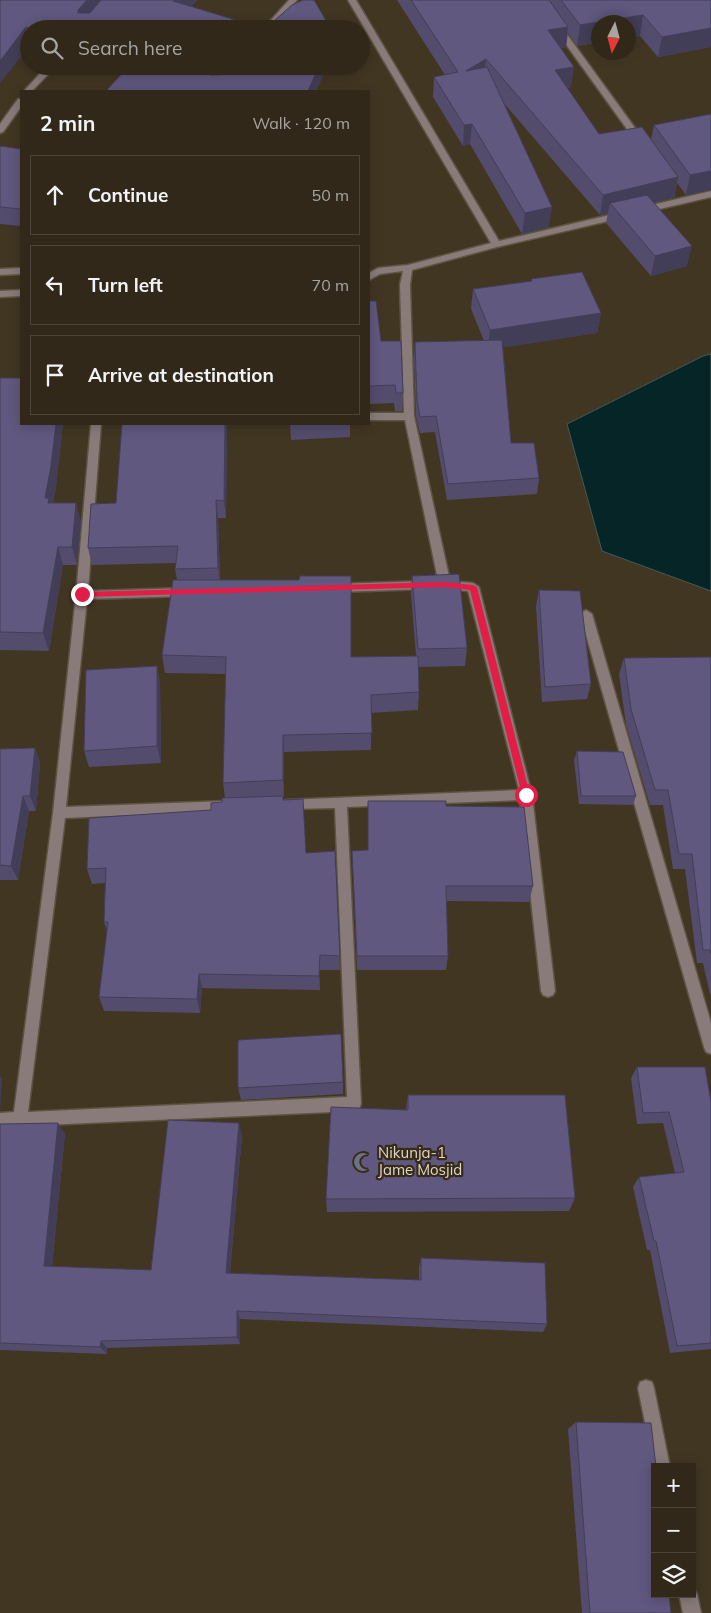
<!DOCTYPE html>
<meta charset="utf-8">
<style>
body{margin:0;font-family:Mulish,sans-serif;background:#393023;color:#f1f3f6}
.controls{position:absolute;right:15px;bottom:15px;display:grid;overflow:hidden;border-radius:0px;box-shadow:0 2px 12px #0003}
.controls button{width:45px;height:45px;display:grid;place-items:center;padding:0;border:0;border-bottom:1px solid #4c4439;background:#31281a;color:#f1f3f6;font:25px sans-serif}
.compass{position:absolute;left:591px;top:15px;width:45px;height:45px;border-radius:50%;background:#31281a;box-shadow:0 2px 12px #0003;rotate:186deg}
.stop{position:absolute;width:15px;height:15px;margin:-11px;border:4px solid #e11d48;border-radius:50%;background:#fff}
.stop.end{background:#e11d48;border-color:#fff;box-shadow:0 1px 5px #0008}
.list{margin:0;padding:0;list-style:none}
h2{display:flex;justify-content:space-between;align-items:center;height:65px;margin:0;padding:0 20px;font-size:21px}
h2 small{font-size:16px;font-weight:400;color:#a8a6a2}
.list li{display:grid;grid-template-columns:32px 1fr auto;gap:15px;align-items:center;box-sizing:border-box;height:80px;margin:0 10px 10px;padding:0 10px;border:1px solid #4c4439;border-radius:0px}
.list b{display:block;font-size:19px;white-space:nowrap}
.list em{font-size:16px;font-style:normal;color:#a8a6a2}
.icon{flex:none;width:28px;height:28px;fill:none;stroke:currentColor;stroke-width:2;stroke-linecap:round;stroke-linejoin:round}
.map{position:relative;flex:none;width:711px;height:1613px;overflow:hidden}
.search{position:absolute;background:#31281a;box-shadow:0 2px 12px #0003;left:20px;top:20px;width:350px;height:55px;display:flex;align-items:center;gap:12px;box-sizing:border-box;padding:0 18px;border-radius:28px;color:#a8a6a2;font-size:19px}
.panel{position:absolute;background:#31281a;box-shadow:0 2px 12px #0003;left:20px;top:90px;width:350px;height:335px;border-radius:0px}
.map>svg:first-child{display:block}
.water{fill:#052526;stroke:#465a57}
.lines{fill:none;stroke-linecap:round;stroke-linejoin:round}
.minor-casing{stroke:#5d5340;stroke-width:3}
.minor{fill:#887b79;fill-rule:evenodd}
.wall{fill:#534c6c}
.shaded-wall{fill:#433e58}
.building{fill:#60587e;stroke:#433e58}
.route{fill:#e11d48}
.labels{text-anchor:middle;stroke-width:4.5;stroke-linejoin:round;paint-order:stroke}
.poi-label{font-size:15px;fill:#ddd6ca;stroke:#372b18;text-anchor:start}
</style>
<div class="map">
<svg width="711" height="1613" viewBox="0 0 711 1613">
<rect width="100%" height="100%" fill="#413622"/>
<polygon class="water" points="711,354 711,591 602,551 567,424 703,356"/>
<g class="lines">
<g class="minor-casing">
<g id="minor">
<polygon points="289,0 297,0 272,29 263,29"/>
<polygon points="348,0 356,0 499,241 711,191 711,197 497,247 412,270 410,285 414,416 450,581 473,583 479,587 532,795 555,991 553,995 548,997 543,995 541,991 520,800 347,807 361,1104 359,1109 354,1111 0,1127 0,1113 14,1112 53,813 76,595 91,424 101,424 88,591 187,588 193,592 187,596 87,599 66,807 226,801 230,802 232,806 230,810 226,811 65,818 28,1112 347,1097 335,808 289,809 285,808 283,804 285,800 519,790 468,591 445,589 439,585 405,420 369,420 369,413 404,413 400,285 403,271 380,274 369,280 369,273 378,268 408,265 491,243"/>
<polygon points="534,0 542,0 643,139 643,143 637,143"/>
<polygon points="47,66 56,66 32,91 24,91"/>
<polygon points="18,99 21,99 21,107 3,132 0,133 0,124"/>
<polygon points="21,268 21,274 0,275 0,269"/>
<polygon points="21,290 21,296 0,297 0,291"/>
<polygon points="427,581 433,585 427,589 335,592 329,588 335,584"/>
<polygon points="586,610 592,614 711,1023 711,1054 706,1052 704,1047 580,614"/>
<polygon points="646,1380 652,1382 654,1388 670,1467 655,1467 655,1469 654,1467 638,1388 640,1382"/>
<polygon points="692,1587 697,1594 701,1613 683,1613 679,1594 692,1594"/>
</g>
</g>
<use href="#minor" class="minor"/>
</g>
<g class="wall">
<polygon points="0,0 198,0 191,6 265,29 331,29 29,29 29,46 0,83"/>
<polygon points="397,0 711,0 711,47 658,57 640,36 577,46 568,33 566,47 561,48 571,87 567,88 599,134 651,139 654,125 711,114 686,195 677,183 674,198 654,203 687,266 651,276 606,223 608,213 600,215 502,101 549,227 522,234 470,144 463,146 433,97 434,77 445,75"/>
<polygon points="119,66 327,66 316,91 106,91 127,68"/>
<polygon points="0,146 21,149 21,226 0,224"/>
<polygon points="531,279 601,313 597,333 503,347 511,443 539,478 537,494 447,500 435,432 420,433 416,416 414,359 415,342 484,341 471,309 473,289 531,281"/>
<polygon points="369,301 381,341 403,393 402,411 395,411 394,403 369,404"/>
<polygon points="0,378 21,424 63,424 56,486 53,503 81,521 77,565 63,565 49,651 0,650"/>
<polygon points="227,424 226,518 218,518 220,580 351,657 416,656 411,594 412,576 467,648 465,666 418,667 419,692 418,710 371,713 371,750 284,752 284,797 283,797 283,799 306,853 335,851 340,970 320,970 320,990 202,988 200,1013 104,1011 99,997 107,931 104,922 105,883 92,884 87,869 211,810 222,802 225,798 223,783 226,674 165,673 162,655 177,580 175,569 176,563 92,565 88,548 116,503"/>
<polygon points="290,424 350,424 350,437 291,440"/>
<polygon points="539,590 591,684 587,699 542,702 536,606"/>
<polygon points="711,657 711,994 710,994 703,963 697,963 685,869 673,869 663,805 650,805 626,725 619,674 624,658"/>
<polygon points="157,666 160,684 161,763 89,767 84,751"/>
<polygon points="35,748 40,763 36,811 29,811 18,880 0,880 0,749"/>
<polygon points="577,751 636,796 633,805 579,804 574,760"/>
<polygon points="446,806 533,886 529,902 446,901 448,956 446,970 357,970 352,851 368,850"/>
<polygon points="637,1067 711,1102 711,1349 670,1353 650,1250 647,1250 633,1187 639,1177 675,1173 663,1123 637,1124 631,1078"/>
<polygon points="343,1082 343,1094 241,1100 238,1088"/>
<polygon points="408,1095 575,1198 569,1211 327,1212 326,1199 406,1109"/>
<polygon points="0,1124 65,1134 52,1267 151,1270 242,1135 230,1273 419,1280 419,1267 421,1258 547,1324 543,1332 240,1319 240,1344 107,1348 107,1354 0,1350"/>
<polygon points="576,1422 671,1613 582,1613 568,1429"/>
</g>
<g class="shaded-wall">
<polygon points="87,0 106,0 81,28 78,10"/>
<polygon points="174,0 198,0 175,18 173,1"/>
<polygon points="643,15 640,36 628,38 628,22 598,22 598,42 577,46 580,25"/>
<polygon points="26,27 29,40 29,46 0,83 0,61"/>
<polygon points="568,27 566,47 545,51 548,30"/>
<polygon points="711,28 711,47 658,57 662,37"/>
<polygon points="486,59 484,79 466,71"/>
<polygon points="215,66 229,66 212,90 210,72"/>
<polygon points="319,66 327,66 316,91 308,91"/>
<polygon points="574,67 571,87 552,90 555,70"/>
<polygon points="472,124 470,144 463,146 464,125"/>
<polygon points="711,171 711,190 686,195 690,175"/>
<polygon points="678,177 674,198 617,211 610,203 608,213 600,215 603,195"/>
<polygon points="552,207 549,227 522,234 525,213"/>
<polygon points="692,246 687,266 651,276 655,256"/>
<polygon points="601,313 597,333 488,350 490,330"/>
<polygon points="56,424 63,424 56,486 52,507 45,498"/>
<polygon points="225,424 227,424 226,518 224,501"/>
<polygon points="216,500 218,518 220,585 218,568"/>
<polygon points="76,503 81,521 77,565 72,547"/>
<polygon points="58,547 63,565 49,651 43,633"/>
<polygon points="157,666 160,684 161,763 157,746"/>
<polygon points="283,735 284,752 284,797 283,780"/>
<polygon points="35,748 40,763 36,811 30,796"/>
<polygon points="23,796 29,811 18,880 11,866"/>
<polygon points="320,955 320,990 319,976"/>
<polygon points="199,974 202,988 200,1013 197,999"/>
<polygon points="0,1076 2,1079 0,1112"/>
<polygon points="58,1123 65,1134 51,1275 44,1266"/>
<polygon points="239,1123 242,1135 229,1281 226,1273"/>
<polygon points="237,1311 240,1319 240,1344 237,1337"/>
<polygon points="101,1341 107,1348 107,1354 100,1347"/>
</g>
<g class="building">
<polygon points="0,0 87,0 78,10 78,13 90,13 101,0 174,0 173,1 265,29 292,5 303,0 314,0 331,29 33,29 26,27 0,61"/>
<polygon points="411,0 549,0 568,27 548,30 574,67 555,70 599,134 642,127 678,177 603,195 486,59 466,71 487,67 552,207 525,213 472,124 464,125 434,77 458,72"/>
<polygon points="561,0 711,0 711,28 662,37 643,15 580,25"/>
<polygon points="129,66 215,66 210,72 210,75 221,75 227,66 319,66 308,91 106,91"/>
<polygon points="711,114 711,171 690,175 654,125"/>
<polygon points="0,146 21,149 21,209 0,207"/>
<polygon points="647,195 692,246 655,256 610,203"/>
<polygon points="582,272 601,313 490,330 473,289 532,281 531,279"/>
<polygon points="369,301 376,301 381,341 401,341 403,393 396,393 395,385 369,386"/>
<polygon points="502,340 511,443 534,443 539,478 448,484 436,416 420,417 417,400 415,342"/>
<polygon points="0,378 21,378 21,424 56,424 51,466 45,498 49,498 48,503 76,503 72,547 58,547 43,633 0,632"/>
<polygon points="122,424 225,424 224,501 216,500 218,568 175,569 178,546 88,548 91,504 116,503"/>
<polygon points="459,574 467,648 418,649 412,576"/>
<polygon points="300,576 351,576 351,657 418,656 419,692 371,695 372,733 283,735 283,780 223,783 226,657 162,655 173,580 299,580"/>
<polygon points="539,590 580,591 591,684 545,687"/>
<polygon points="711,657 711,954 710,950 703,950 692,854 679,854 668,790 655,790 631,709 624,658"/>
<polygon points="157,666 157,746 84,751 86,670"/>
<polygon points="35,748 30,796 23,796 11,866 0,865 0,749"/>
<polygon points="577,751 623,752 636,796 581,796"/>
<polygon points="283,796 283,800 303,799 306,853 335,851 340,956 320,955 319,976 199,974 197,999 99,997 108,922 104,922 106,868 87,869 89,818 211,810 211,803 222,802 222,798"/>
<polygon points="368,801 446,801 446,806 524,807 533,886 446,886 448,956 357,956 352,851 368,850"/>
<polygon points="341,1034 343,1082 238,1088 238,1040"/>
<polygon points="637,1067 705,1067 711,1102 711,1343 677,1346 656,1241 654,1241 639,1177 684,1172 669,1112 643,1113"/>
<polygon points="408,1095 565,1095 575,1198 326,1199 331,1107 408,1110"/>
<polygon points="168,1120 239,1123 226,1273 421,1280 421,1258 545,1263 547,1324 237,1311 237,1337 101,1341 100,1347 0,1343 0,1124 58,1123 44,1266 151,1270"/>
<polygon points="576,1422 651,1423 656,1467 655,1467 655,1594 669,1594 671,1613 590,1613"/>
</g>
<polygon class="route" points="445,582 473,585 477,587 530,795 529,798 523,798 522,795 470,590 445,587 82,597 78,594 82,592"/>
<defs>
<g id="mosque-bare" transform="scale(1.5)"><path d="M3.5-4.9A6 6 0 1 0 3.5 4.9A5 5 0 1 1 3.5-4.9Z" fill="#6b7280" stroke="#372b18" stroke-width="2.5" paint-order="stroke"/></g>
</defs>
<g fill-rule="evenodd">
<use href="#mosque-bare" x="363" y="1162"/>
</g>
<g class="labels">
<g class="poi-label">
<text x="378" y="1158">Nikunja-1<tspan x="378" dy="17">Jame Mosjid</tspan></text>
</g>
</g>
</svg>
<div class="controls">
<button>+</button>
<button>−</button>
<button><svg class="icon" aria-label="layers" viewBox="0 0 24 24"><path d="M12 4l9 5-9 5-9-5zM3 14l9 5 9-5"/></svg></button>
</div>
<svg class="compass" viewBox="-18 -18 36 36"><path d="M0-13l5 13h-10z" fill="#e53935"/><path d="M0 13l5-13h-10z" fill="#a8a6a2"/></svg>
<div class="stop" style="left:526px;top:795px"></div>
<div class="stop end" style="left:82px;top:594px"></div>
<div class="search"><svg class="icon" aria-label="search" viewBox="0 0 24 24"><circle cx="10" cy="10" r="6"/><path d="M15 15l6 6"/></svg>Search here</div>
<section class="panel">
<h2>2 min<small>Walk · 120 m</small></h2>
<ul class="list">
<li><svg class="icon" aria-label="ahead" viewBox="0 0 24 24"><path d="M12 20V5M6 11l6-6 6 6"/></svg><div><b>Continue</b></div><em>50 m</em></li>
<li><svg class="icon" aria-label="left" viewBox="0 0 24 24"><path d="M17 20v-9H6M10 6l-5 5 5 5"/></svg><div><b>Turn left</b></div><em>70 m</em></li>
<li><svg class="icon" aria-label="arrive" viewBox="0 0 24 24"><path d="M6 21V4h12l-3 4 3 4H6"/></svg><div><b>Arrive at destination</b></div></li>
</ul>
</section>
</div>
